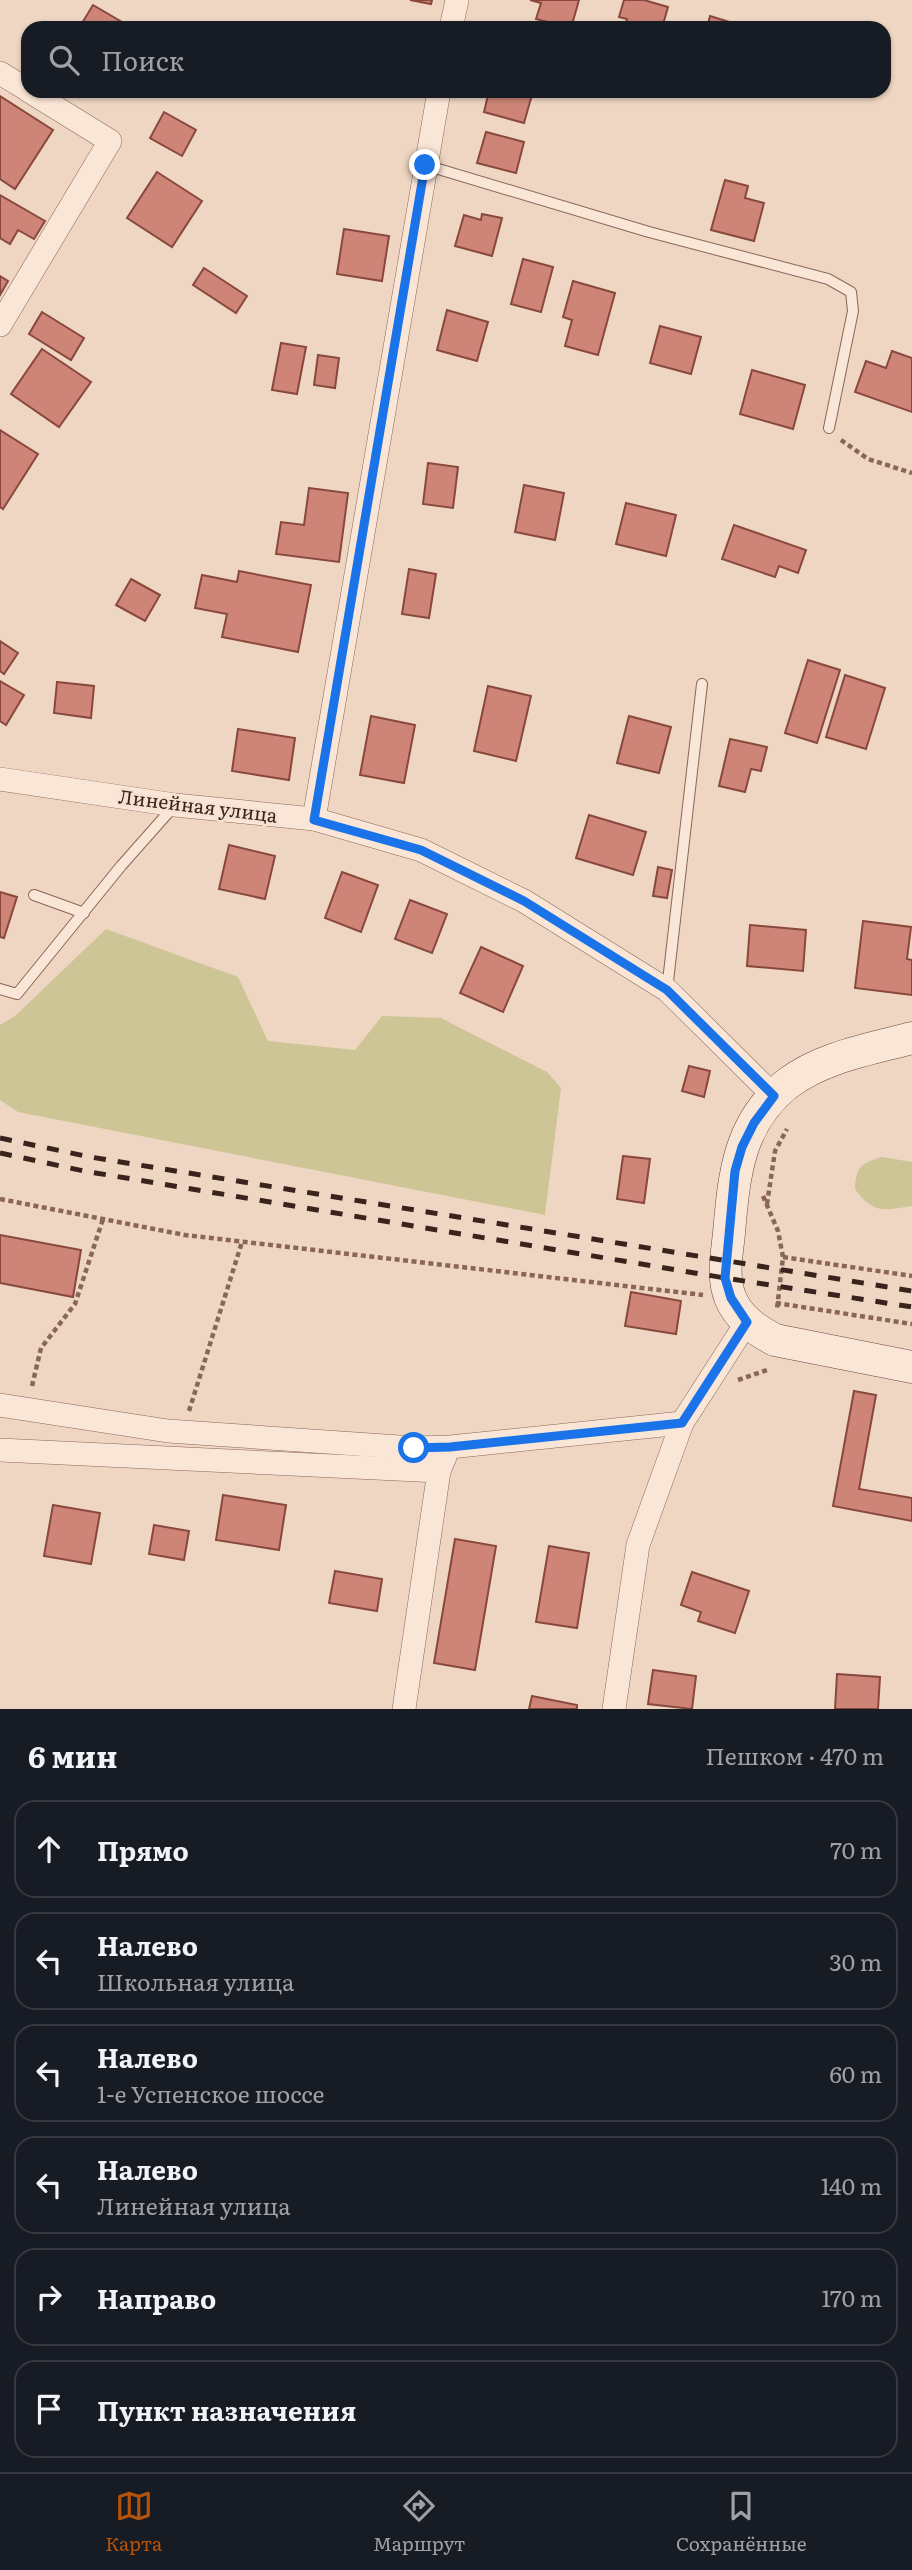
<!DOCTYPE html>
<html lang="ru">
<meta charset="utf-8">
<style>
body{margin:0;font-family:Literata,serif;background:#20242c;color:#f1f3f6}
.stop{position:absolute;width:21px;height:21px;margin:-16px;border:5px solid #1a73e8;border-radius:50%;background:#fff}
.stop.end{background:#1a73e8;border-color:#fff;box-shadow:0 2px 7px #0008}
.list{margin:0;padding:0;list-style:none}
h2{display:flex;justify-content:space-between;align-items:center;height:91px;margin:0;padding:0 28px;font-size:30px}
h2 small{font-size:23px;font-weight:400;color:#9ea1a6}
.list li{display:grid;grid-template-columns:46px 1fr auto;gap:21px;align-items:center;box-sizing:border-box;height:98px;margin:0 14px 14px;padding:0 14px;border:2px solid #363941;border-radius:21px}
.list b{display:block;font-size:26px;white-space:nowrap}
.list p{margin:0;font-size:23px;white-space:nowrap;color:#9ea1a6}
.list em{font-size:23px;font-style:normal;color:#9ea1a6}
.icon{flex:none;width:38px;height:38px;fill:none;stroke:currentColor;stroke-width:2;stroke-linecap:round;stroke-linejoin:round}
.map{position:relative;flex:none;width:912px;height:1709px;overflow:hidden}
.search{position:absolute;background:#171b24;box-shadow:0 2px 5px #0004;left:21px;right:21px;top:21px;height:77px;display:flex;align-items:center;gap:18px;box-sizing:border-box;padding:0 24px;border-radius:21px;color:#9ea1a6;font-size:26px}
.sheet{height:763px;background:#171b24}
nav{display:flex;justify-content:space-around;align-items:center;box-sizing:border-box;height:98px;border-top:2px solid #363941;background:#171b24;font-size:19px;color:#9ea1a6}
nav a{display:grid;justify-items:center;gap:4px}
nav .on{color:#b45309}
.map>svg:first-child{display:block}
.green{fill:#cec596}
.building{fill:#ce8577;stroke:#89483e;stroke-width:2}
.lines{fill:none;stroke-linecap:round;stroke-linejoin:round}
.service-casing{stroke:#8a6659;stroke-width:12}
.minor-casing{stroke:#8a6659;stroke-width:24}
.secondary-casing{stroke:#6b473c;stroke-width:33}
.path{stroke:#8a6659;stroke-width:4.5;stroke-dasharray:5 3.5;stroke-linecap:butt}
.service{stroke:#fae6d6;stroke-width:10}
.minor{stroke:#fae6d6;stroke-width:23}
.secondary{stroke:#fae6d6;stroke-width:32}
.rail{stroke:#39241d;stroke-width:5;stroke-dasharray:12 12;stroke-linecap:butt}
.route{stroke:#1a73e8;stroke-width:9}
.labels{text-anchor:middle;stroke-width:5;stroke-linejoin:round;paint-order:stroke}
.street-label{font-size:19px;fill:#39241d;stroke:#f6e2d2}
</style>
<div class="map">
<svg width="912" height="1709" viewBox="0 0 912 1709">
<rect width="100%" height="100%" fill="#efd6c2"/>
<g class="green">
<polygon points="106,929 238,977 268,1041 355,1050 382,1016 441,1018 547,1072 561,1088 545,1215 18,1112 0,1100 0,1025 15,1016"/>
<path d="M 882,1157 L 912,1162 L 912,1206 C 884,1210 874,1215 855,1189 C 856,1167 861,1163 882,1157 Z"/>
</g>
<g class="building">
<polygon points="410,0 432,0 431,4"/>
<polygon points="530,0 579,0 571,28 536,19 541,3"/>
<polygon points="624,0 644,0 668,7 662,28 625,28 627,19 619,17"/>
<polygon points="93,5 127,25 126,28 79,28"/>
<polygon points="710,16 749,28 707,28"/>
<polygon points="489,91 533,91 524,123 484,112"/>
<polygon points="0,96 53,130 15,189 0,179"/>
<polygon points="164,112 196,130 182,156 150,138"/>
<polygon points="486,132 524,142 516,173 477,163"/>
<polygon points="157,172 202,201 172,247 127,218"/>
<polygon points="725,180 748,186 745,198 764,203 754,241 711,230"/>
<polygon points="0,195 45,221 34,239 18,230 10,244 0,238"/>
<polygon points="482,214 502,218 492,256 455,246 464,215 481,220"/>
<polygon points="344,229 389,236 382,281 337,274"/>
<polygon points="523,259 553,267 541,312 511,304"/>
<polygon points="204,268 247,296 236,313 193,285"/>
<polygon points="0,276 8,281 0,295"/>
<polygon points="573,281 615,293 598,355 565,346 572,320 563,317"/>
<polygon points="447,310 488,322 477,361 437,350"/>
<polygon points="42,312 84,338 71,360 29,334"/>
<polygon points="660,326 701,337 691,374 650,363"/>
<polygon points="281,343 306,347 297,394 272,390"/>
<polygon points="42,349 91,382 59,427 11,394"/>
<polygon points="892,351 912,358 912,412 855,392 866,361 886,368"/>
<polygon points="318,355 339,358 335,388 314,385"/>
<polygon points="752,370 805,385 793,429 740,414"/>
<polygon points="0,430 38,454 3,509 0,507"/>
<polygon points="428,463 458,467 453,508 423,504"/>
<polygon points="524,485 564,493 555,540 515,532"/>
<polygon points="309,488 348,493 339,562 276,554 281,522 304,525"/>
<polygon points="626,503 676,515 666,556 616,544"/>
<polygon points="734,525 806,550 798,573 779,566 775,577 722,559"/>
<polygon points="409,569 436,574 429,618 402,614"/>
<polygon points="239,571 311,585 298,652 222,637 227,614 195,608 202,575 237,582"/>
<polygon points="131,579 160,595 145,621 116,605"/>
<polygon points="0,641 18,653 4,674 0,671"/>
<polygon points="808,660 840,670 817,743 785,733"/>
<polygon points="845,675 885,688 866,749 826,737"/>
<polygon points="0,681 24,695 6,725 0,721"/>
<polygon points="57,682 94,686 91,718 54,713"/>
<polygon points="488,686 531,696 516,761 474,751"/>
<polygon points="371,716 415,725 404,783 360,775"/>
<polygon points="629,716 671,727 659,773 617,763"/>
<polygon points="238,729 295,738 289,780 232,771"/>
<polygon points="730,739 767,747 761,771 751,769 745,792 719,786"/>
<polygon points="589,815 646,832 633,875 576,858"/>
<polygon points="229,845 275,856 265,899 219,889"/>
<polygon points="658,867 672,870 667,898 653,896"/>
<polygon points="342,872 378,885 361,932 325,918"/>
<polygon points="0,892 17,897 4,938 0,937"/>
<polygon points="410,900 447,914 432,953 395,939"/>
<polygon points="863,921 911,927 907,959 912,960 912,995 855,988"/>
<polygon points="750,925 806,930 803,971 747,966"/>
<polygon points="481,947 523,966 503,1012 460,993"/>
<polygon points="689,1066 710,1071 704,1097 682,1091"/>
<polygon points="623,1156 650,1159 644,1203 617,1199"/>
<polygon points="0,1235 81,1250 73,1297 0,1283"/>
<polygon points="631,1292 681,1301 676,1334 625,1326"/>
<polygon points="854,1391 876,1395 859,1489 912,1498 912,1521 833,1506"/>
<polygon points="223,1495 286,1505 279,1550 216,1540"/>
<polygon points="53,1505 100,1513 91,1564 44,1556"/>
<polygon points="154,1525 189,1531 184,1560 149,1554"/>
<polygon points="455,1539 496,1546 475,1670 434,1663"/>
<polygon points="549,1546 589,1553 577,1628 536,1622"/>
<polygon points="335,1571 382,1579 377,1611 329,1603"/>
<polygon points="692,1572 749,1591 735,1633 698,1621 701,1612 681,1605"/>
<polygon points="653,1670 696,1676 692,1709 648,1704"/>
<polygon points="837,1674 880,1677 878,1709 835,1709"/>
<polygon points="532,1696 577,1705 577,1709 529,1709"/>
</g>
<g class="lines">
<g class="service-casing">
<g id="service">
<polyline points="425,165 649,232 828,279 851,292 853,311 829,428"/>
<polyline points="34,895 84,913"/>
<polyline points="0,989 17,994 121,866 175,805"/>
<polyline points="667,990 702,684"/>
</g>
</g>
<g class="minor-casing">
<g id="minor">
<polyline points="451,28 457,0"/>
<polyline points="0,73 28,90"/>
<polyline points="0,325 110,141 29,91"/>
<polyline points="0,779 175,805 314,819 421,850 524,901 667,990 774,1096"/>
<polyline points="314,819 439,91"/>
<polyline points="0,1405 168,1431 414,1448 450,1447 682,1423"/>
<polyline points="0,1450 439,1471"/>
<polyline points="404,1709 439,1471 445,1457"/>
<polyline points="614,1709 638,1545 682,1423 747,1322"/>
</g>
</g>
<g class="secondary-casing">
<path id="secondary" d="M 912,1038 C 871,1049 822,1057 787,1084 C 738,1123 734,1176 729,1233 C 727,1254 722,1276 730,1297 C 738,1318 756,1330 775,1340 L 912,1367"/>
</g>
<g class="path">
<polyline points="841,440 868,459 912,473"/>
<polyline points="763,1196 778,1231 783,1257 777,1309"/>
<polyline points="0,1199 185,1235 703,1295"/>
<polyline points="767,1204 775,1151 787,1129"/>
<polyline points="783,1257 912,1276"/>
<polyline points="776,1303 912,1324"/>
<polyline points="738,1380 770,1369"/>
<polyline points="32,1386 41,1348 75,1304 103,1219"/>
<polyline points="189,1411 242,1242"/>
</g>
<use href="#service" class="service"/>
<use href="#minor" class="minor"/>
<use href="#secondary" class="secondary"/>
<g class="rail">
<polyline points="0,1138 90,1157 912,1291"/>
<polyline points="0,1153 84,1171 725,1278 912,1307"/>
</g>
</g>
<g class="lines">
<polyline class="route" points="414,1448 450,1447 682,1423 747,1322 731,1298 725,1278 735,1171 742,1147 754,1123 774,1096 667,990 524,901 421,850 314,820 425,165"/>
</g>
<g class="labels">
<g class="street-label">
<text transform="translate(198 806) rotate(7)" y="7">Линейная улица</text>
</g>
</g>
</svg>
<div class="stop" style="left:414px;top:1448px"></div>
<div class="stop end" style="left:425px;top:165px"></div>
<div class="search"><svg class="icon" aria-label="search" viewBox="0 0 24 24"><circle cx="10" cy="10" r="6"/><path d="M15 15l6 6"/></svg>Поиск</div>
</div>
<section class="sheet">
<h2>6 мин<small>Пешком · 470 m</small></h2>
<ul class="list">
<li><svg class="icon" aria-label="ahead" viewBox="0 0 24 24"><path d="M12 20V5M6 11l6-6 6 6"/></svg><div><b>Прямо</b></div><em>70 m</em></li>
<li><svg class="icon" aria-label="left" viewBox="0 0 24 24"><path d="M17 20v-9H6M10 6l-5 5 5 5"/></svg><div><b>Налево</b><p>Школьная улица</p></div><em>30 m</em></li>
<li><svg class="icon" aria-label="left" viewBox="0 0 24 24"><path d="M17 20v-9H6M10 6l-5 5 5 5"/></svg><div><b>Налево</b><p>1-е Успенское шоссе</p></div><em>60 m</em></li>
<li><svg class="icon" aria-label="left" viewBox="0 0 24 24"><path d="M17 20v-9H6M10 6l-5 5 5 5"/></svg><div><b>Налево</b><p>Линейная улица</p></div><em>140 m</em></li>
<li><svg class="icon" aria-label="right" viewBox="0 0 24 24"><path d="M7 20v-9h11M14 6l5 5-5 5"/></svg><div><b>Направо</b></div><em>170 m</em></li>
<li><svg class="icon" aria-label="arrive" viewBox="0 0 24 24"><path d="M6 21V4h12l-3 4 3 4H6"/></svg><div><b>Пункт назначения</b></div></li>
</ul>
</section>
<nav>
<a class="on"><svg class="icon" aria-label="map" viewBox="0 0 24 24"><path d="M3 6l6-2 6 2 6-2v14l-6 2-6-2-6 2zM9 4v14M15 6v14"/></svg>Карта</a>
<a><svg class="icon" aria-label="directions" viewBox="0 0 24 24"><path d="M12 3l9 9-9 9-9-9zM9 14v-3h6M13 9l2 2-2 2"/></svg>Маршрут</a>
<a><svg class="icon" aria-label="saved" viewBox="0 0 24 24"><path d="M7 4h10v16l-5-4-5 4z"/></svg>Сохранённые</a>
</nav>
